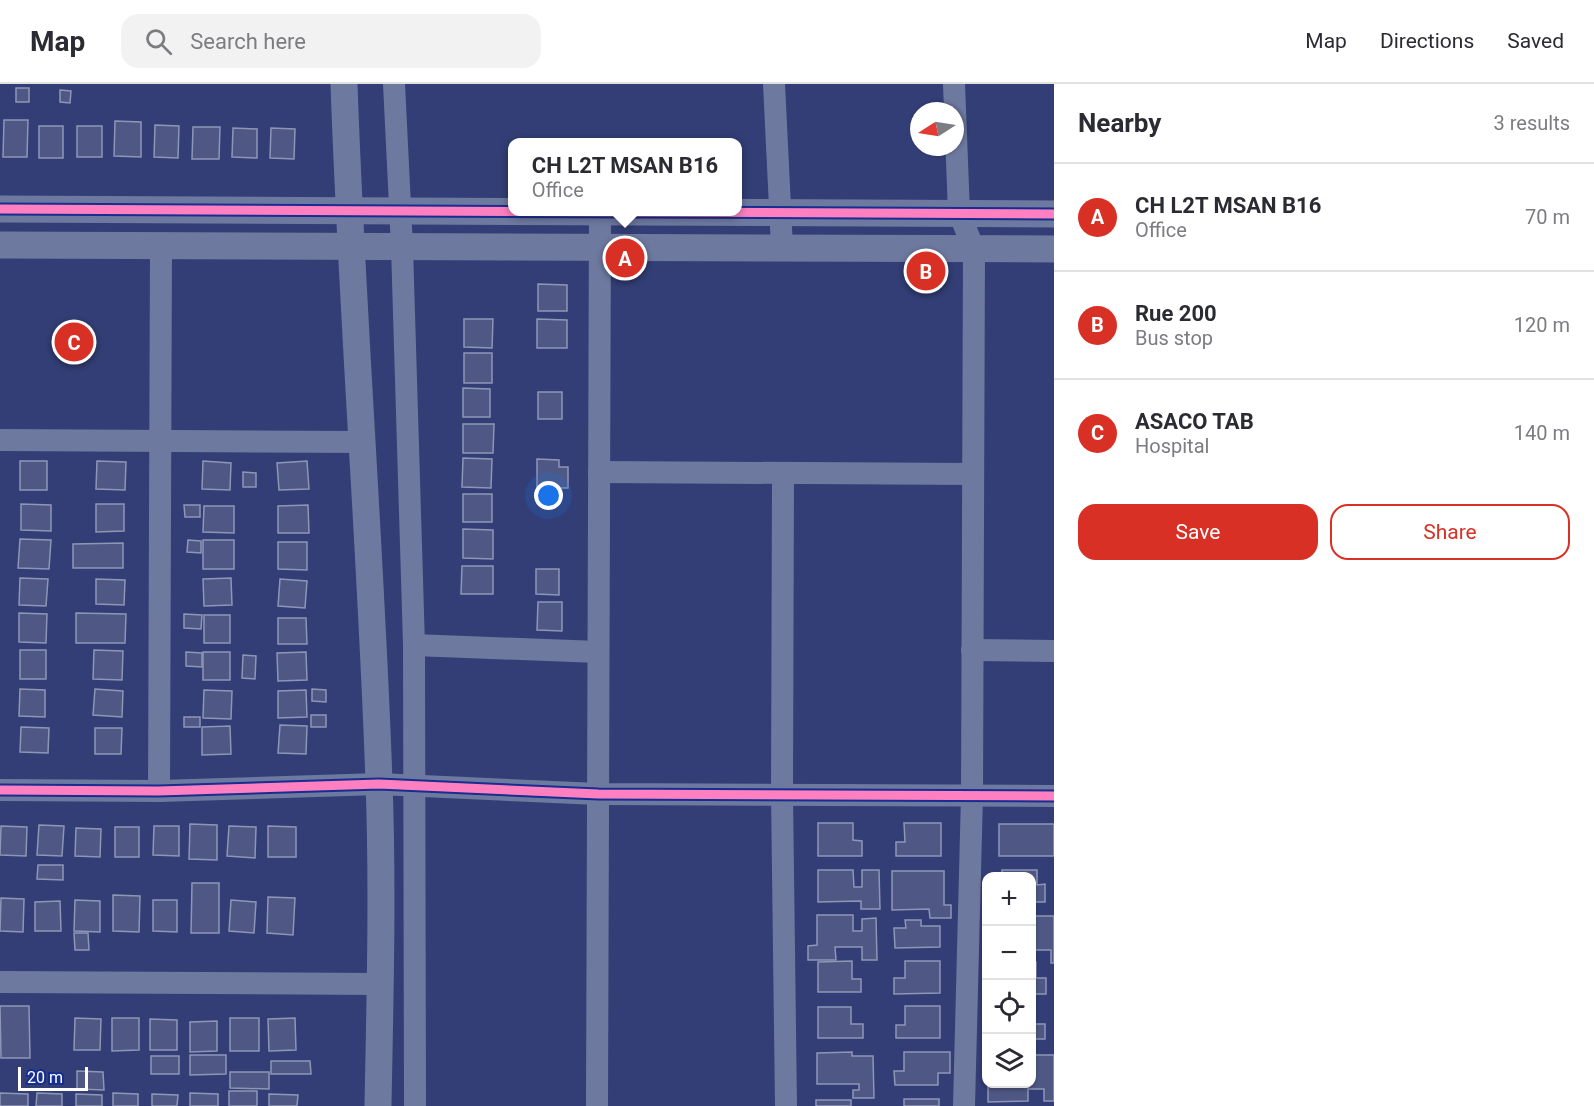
<!DOCTYPE html>
<meta charset="utf-8">
<style>
body{margin:0;font-family:Roboto,sans-serif;background:#f2f2f3;color:#2b2b33}
.controls{position:absolute;right:18px;bottom:18px;display:grid;overflow:hidden;border-radius:12px;box-shadow:0 2px 4px #0004}
.controls button{width:54px;height:54px;display:grid;place-items:center;padding:0;border:0;border-bottom:2px solid #e1e1e2;background:#fff;color:#2b2b33;font:30px sans-serif}
.compass{position:absolute;left:910px;top:18px;width:54px;height:54px;border-radius:50%;background:#fff;box-shadow:0 2px 4px #0004;rotate:258deg}
.scale{position:absolute;left:18px;bottom:15px;width:70px;box-sizing:border-box;padding-left:6px;border:3px solid #fff;border-top:0;font-size:16px;line-height:21px;white-space:nowrap;color:#fff;-webkit-text-stroke:4px #162d91;paint-order:stroke}
.you{position:absolute;left:549px;top:412px;width:21px;height:21px;margin:-15px;border:4px solid #fff;border-radius:50%;background:#1a73e8;box-shadow:0 0 0 9px #1a73e833}
.badge{display:grid;place-items:center;width:39px;height:39px;border-radius:50%;background:#d93025;color:#fff;font-size:20px;font-weight:700}
.pin{position:absolute;translate:-50% -50%;border:3px solid #fff;box-shadow:0 2px 6px #0006}
.popup{position:absolute;left:508px;top:54px;width:234px;height:78px;box-sizing:border-box;display:grid;place-content:center;border-radius:12px;background:#fff;filter:drop-shadow(0 2px 4px #0005);font-size:20px;white-space:nowrap;color:#7c7c81}
.popup b{font-size:22px;color:#2b2b33}
.popup::after{content:'';position:absolute;left:50%;top:100%;margin-left:-12px;border:12px solid transparent;border-top-color:#fff}
.list{margin:0;padding:0;list-style:none}
h2{display:flex;justify-content:space-between;align-items:center;height:78px;margin:0;padding:0 24px;font-size:26px}
h2 small{font-size:20px;font-weight:400;color:#7c7c81}
.list li{display:grid;grid-template-columns:39px 1fr auto;gap:18px;align-items:center;box-sizing:border-box;height:108px;padding:0 24px;border-top:2px solid #e1e1e2}
.list b{display:block;font-size:22px;white-space:nowrap}
.list p{margin:0;font-size:20px;white-space:nowrap;color:#7c7c81}
.list em{font-size:20px;font-style:normal;color:#7c7c81}
.actions{display:flex;gap:12px;padding:18px 24px}
.actions a{flex:1;padding:14px 0;border:2px solid #d93025;border-radius:18px;text-align:center;font-size:21px;color:#d93025}
.actions .main{background:#d93025;color:#fff}
.icon{flex:none;width:33px;height:33px;fill:none;stroke:currentColor;stroke-width:2;stroke-linecap:round;stroke-linejoin:round}
.map{position:relative;flex:none;width:1054px;height:1022px;overflow:hidden}
header{display:flex;align-items:center;gap:36px;box-sizing:border-box;height:84px;padding:0 30px;background:#fff;border-bottom:2px solid #e1e1e2}
header strong{font-size:28px}
nav{display:flex;gap:33px;margin-inline-start:auto;font-size:21px}
.search{width:420px;height:54px;background:#f2f2f3;display:flex;align-items:center;gap:15px;box-sizing:border-box;padding:0 21px;border-radius:18px;color:#7c7c81;font-size:22px}
main{display:flex}
aside{flex:1;background:#fff}
.map>svg:first-child{display:block}
.building{fill:#4f5884;stroke:#8e96b6;stroke-width:1.5}
.lines{fill:none;stroke-linecap:round;stroke-linejoin:round}
.minor{stroke:#6e79a0;stroke-width:22}
.tertiary{stroke:#6e79a0;stroke-width:27}
.cycleway-casing{stroke:#162d91;stroke-width:13}
.cycleway{stroke:#ff80c0;stroke-width:9}
</style>
<header>
<strong>Map</strong>
<div class="search"><svg class="icon" aria-label="search" viewBox="0 0 24 24"><circle cx="10" cy="10" r="6"/><path d="M15 15l6 6"/></svg>Search here</div>
<nav><a>Map</a><a>Directions</a><a>Saved</a></nav>
</header>
<main>
<div class="map">
<svg width="1054" height="1022" viewBox="0 0 1054 1022">
<rect width="100%" height="100%" fill="#323e75"/>
<g class="building">
<rect x="16" y="4" width="13" height="14"/>
<polygon points="60,6 71,7 70,19 60,18"/>
<polygon points="4,36 28,36 27,73 3,73"/>
<polygon points="115,37 141,38 141,73 114,72"/>
<polygon points="155,41 179,42 178,74 154,73"/>
<rect x="39" y="42" width="24" height="32"/>
<rect x="77" y="42" width="25" height="31"/>
<polygon points="193,43 220,43 219,75 192,75"/>
<polygon points="233,44 257,45 257,74 232,73"/>
<polygon points="271,44 295,45 294,75 270,74"/>
<polygon points="538,200 567,201 567,227 538,227"/>
<polygon points="464,235 493,235 492,264 464,263"/>
<polygon points="537,235 567,236 567,264 537,264"/>
<rect x="464" y="269" width="28" height="30"/>
<polygon points="463,304 490,305 490,333 463,333"/>
<rect x="538" y="308" width="24" height="27"/>
<polygon points="463,340 494,340 493,369 463,369"/>
<polygon points="463,374 492,375 491,404 462,403"/>
<polygon points="537,375 559,376 559,383 568,383 568,404 537,404"/>
<rect x="20" y="377" width="27" height="29"/>
<polygon points="97,377 126,378 125,406 96,405"/>
<polygon points="203,377 231,379 230,406 202,405"/>
<polygon points="307,377 309,405 279,406 277,379"/>
<polygon points="243,388 256,389 256,403 243,403"/>
<rect x="463" y="410" width="29" height="28"/>
<polygon points="21,420 51,421 51,447 21,446"/>
<polygon points="96,420 124,420 124,447 96,448"/>
<polygon points="184,421 200,421 200,433 185,433"/>
<polygon points="308,421 309,449 278,449 278,422"/>
<polygon points="204,422 234,422 234,449 203,448"/>
<polygon points="463,445 493,446 493,475 463,474"/>
<polygon points="20,455 51,456 49,485 18,484"/>
<polygon points="188,456 201,457 201,469 187,468"/>
<rect x="203" y="456" width="31" height="29"/>
<polygon points="278,458 307,458 307,486 278,485"/>
<polygon points="123,459 123,484 73,484 73,460"/>
<polygon points="462,482 493,482 493,510 461,510"/>
<polygon points="536,485 559,485 559,511 536,510"/>
<polygon points="20,494 48,495 46,522 19,521"/>
<polygon points="231,494 232,521 204,522 203,495"/>
<polygon points="96,495 125,496 124,521 96,520"/>
<polygon points="280,495 307,497 305,524 278,522"/>
<polygon points="538,518 562,518 562,547 537,546"/>
<polygon points="19,529 47,530 46,559 19,558"/>
<polygon points="76,529 126,530 125,559 76,559"/>
<polygon points="184,530 202,531 201,545 184,544"/>
<rect x="204" y="531" width="26" height="28"/>
<polygon points="278,534 306,534 307,560 278,560"/>
<rect x="20" y="566" width="26" height="29"/>
<polygon points="94,566 123,567 122,596 93,595"/>
<polygon points="186,568 202,569 202,583 186,582"/>
<rect x="203" y="568" width="27" height="28"/>
<polygon points="306,568 307,596 278,597 277,569"/>
<polygon points="243,571 256,572 255,595 242,594"/>
<polygon points="20,605 45,606 45,633 19,632"/>
<polygon points="95,605 123,607 122,633 93,631"/>
<polygon points="312,605 326,606 326,618 312,617"/>
<polygon points="204,606 232,607 231,635 203,634"/>
<polygon points="306,606 307,633 278,634 278,607"/>
<rect x="311" y="631" width="15" height="12"/>
<rect x="184" y="633" width="16" height="10"/>
<polygon points="280,641 307,642 306,670 278,669"/>
<polygon points="230,642 231,670 202,671 202,643"/>
<polygon points="21,643 49,644 48,669 20,668"/>
<polygon points="95,644 122,644 121,670 95,670"/>
<polygon points="818,739 853,739 853,756 862,757 862,772 818,772"/>
<polygon points="904,739 941,739 941,772 896,772 896,758 905,758"/>
<polygon points="190,740 217,741 217,776 189,775"/>
<rect x="999" y="740" width="55" height="32"/>
<polygon points="39,741 64,742 62,772 37,771"/>
<polygon points="1,742 27,743 26,772 0,771"/>
<polygon points="154,742 179,742 179,772 153,771"/>
<polygon points="229,742 256,743 255,774 227,772"/>
<polygon points="268,742 296,743 296,773 268,773"/>
<rect x="115" y="743" width="24" height="30"/>
<polygon points="76,744 101,745 100,773 75,772"/>
<polygon points="38,781 63,781 63,796 37,795"/>
<polygon points="818,786 853,786 854,803 862,803 862,786 879,786 880,825 861,825 861,817 818,818"/>
<polygon points="1002,786 1037,786 1037,801 1045,800 1045,818 1032,818 1032,792 1002,792"/>
<polygon points="892,787 944,787 944,821 951,821 951,834 930,834 929,825 892,826"/>
<polygon points="192,799 219,799 219,849 191,849"/>
<polygon points="113,811 140,812 139,848 113,847"/>
<polygon points="268,813 295,814 293,851 267,849"/>
<polygon points="1,814 24,815 23,848 0,847"/>
<polygon points="75,816 100,817 100,848 74,847"/>
<polygon points="153,816 177,816 177,848 153,847"/>
<polygon points="231,816 256,818 254,849 229,847"/>
<polygon points="60,817 61,847 35,847 35,818"/>
<polygon points="817,831 853,831 853,847 862,847 862,835 876,834 877,876 862,876 862,863 835,863 836,876 808,876 808,862 817,861"/>
<polygon points="1032,832 1054,832 1054,879 1051,879 1051,866 1032,866"/>
<polygon points="905,836 921,836 921,842 940,842 940,863 895,864 894,844 906,844"/>
<polygon points="74,849 88,849 89,866 75,866"/>
<polygon points="852,877 852,895 861,895 861,908 818,908 818,878"/>
<polygon points="905,877 940,877 940,909 894,910 894,894 905,894"/>
<polygon points="1032,878 1036,878 1036,894 1046,894 1046,910 1032,910"/>
<polygon points="0,922 29,922 30,974 1,974"/>
<polygon points="905,922 940,922 940,954 896,954 896,941 905,941"/>
<polygon points="818,923 851,923 851,940 863,940 863,954 818,954"/>
<polygon points="1032,923 1035,923 1035,940 1045,940 1045,955 1032,955"/>
<polygon points="75,934 101,935 100,966 74,966"/>
<polygon points="112,934 139,934 139,966 112,967"/>
<rect x="230" y="934" width="29" height="33"/>
<polygon points="295,934 296,966 269,967 268,935"/>
<polygon points="150,935 177,936 177,966 150,966"/>
<polygon points="217,937 217,967 190,968 190,938"/>
<polygon points="852,968 852,972 873,972 874,1014 853,1014 853,1006 859,1006 859,1000 817,1000 817,969"/>
<polygon points="904,968 950,968 950,989 938,989 938,1001 895,1001 894,987 904,987"/>
<polygon points="190,971 226,971 226,990 190,991"/>
<polygon points="1032,971 1054,971 1054,1017 1044,1017 1044,1005 1028,1005 1028,1017 988,1018 988,1002 1000,1002 1000,1000 1032,1000"/>
<rect x="151" y="972" width="28" height="18"/>
<polygon points="271,977 310,977 311,990 271,990"/>
<polygon points="77,987 103,988 104,1006 77,1005"/>
<polygon points="230,988 269,988 269,1005 230,1004"/>
<rect x="229" y="1007" width="28" height="15"/>
<polygon points="0,1009 28,1010 28,1022 0,1022"/>
<polygon points="37,1009 62,1010 62,1022 36,1022"/>
<polygon points="113,1009 138,1010 138,1022 113,1022"/>
<polygon points="190,1009 218,1010 218,1022 190,1022"/>
<polygon points="76,1010 102,1011 102,1022 76,1022"/>
<polygon points="152,1010 178,1011 177,1022 152,1022"/>
<polygon points="269,1010 298,1011 297,1022 269,1022"/>
<rect x="904" y="1015" width="35" height="7"/>
<rect x="816" y="1016" width="35" height="6"/>
</g>
<g class="lines">
<g class="minor">
<polyline points="394,0 402,163 414,561 415,1022"/>
<polyline points="774,0 782,164"/>
<polyline points="954,0 959,129 974,165 972,711 964,1022"/>
<polyline points="0,356 362,358"/>
<polyline points="599,388 973,390"/>
<polyline points="783,389 782,710 786,1022"/>
<polyline points="414,561 598,568"/>
<polyline points="972,566 1054,567"/>
<polyline points="0,706 159,707 379,700 598,710 1054,712"/>
<polyline points="159,707 161,162"/>
<polyline points="0,898 380,900"/>
<polyline points="597,1022 600,128"/>
</g>
<g class="tertiary">
<path d="M 344,0 C 352,233 371,465 379,698 C 383,806 380,914 378,1022"/>
<polyline points="0,125 1054,130"/>
<polyline points="0,161 1054,165"/>
</g>
<g class="cycleway-casing">
<g id="cycleway">
<polyline points="0,125 1054,130"/>
<polyline points="0,706 159,707 379,700 598,710 1054,712"/>
</g>
</g>
<use href="#cycleway" class="cycleway"/>
</g>
</svg>
<div class="controls">
<button>+</button>
<button>−</button>
<button><svg class="icon" aria-label="locate" viewBox="0 0 24 24"><circle cx="12" cy="12" r="6"/><path d="M12 2v4M12 18v4M2 12h4M18 12h4"/></svg></button>
<button><svg class="icon" aria-label="layers" viewBox="0 0 24 24"><path d="M12 4l9 5-9 5-9-5zM3 14l9 5 9-5"/></svg></button>
</div>
<svg class="compass" viewBox="-18 -18 36 36"><path d="M0-13l5 13h-10z" fill="#e53935"/><path d="M0 13l5-13h-10z" fill="#7c7c81"/></svg>
<div class="scale">20 m</div>
<div class="you"></div>
<div class="pin badge" style="left:625px;top:174px">A</div>
<div class="popup"><b>CH L2T MSAN B16</b>Office</div>
<div class="pin badge" style="left:926px;top:187px">B</div>
<div class="pin badge" style="left:74px;top:258px">C</div>
</div>
<aside>
<h2>Nearby<small>3 results</small></h2>
<ul class="list">
<li><span class="badge">A</span><div><b>CH L2T MSAN B16</b><p>Office</p></div><em>70 m</em></li>
<li><span class="badge">B</span><div><b>Rue 200</b><p>Bus stop</p></div><em>120 m</em></li>
<li><span class="badge">C</span><div><b>ASACO TAB</b><p>Hospital</p></div><em>140 m</em></li>
</ul>
<div class="actions"><a class="main">Save</a><a>Share</a></div>
</aside>
</main>
